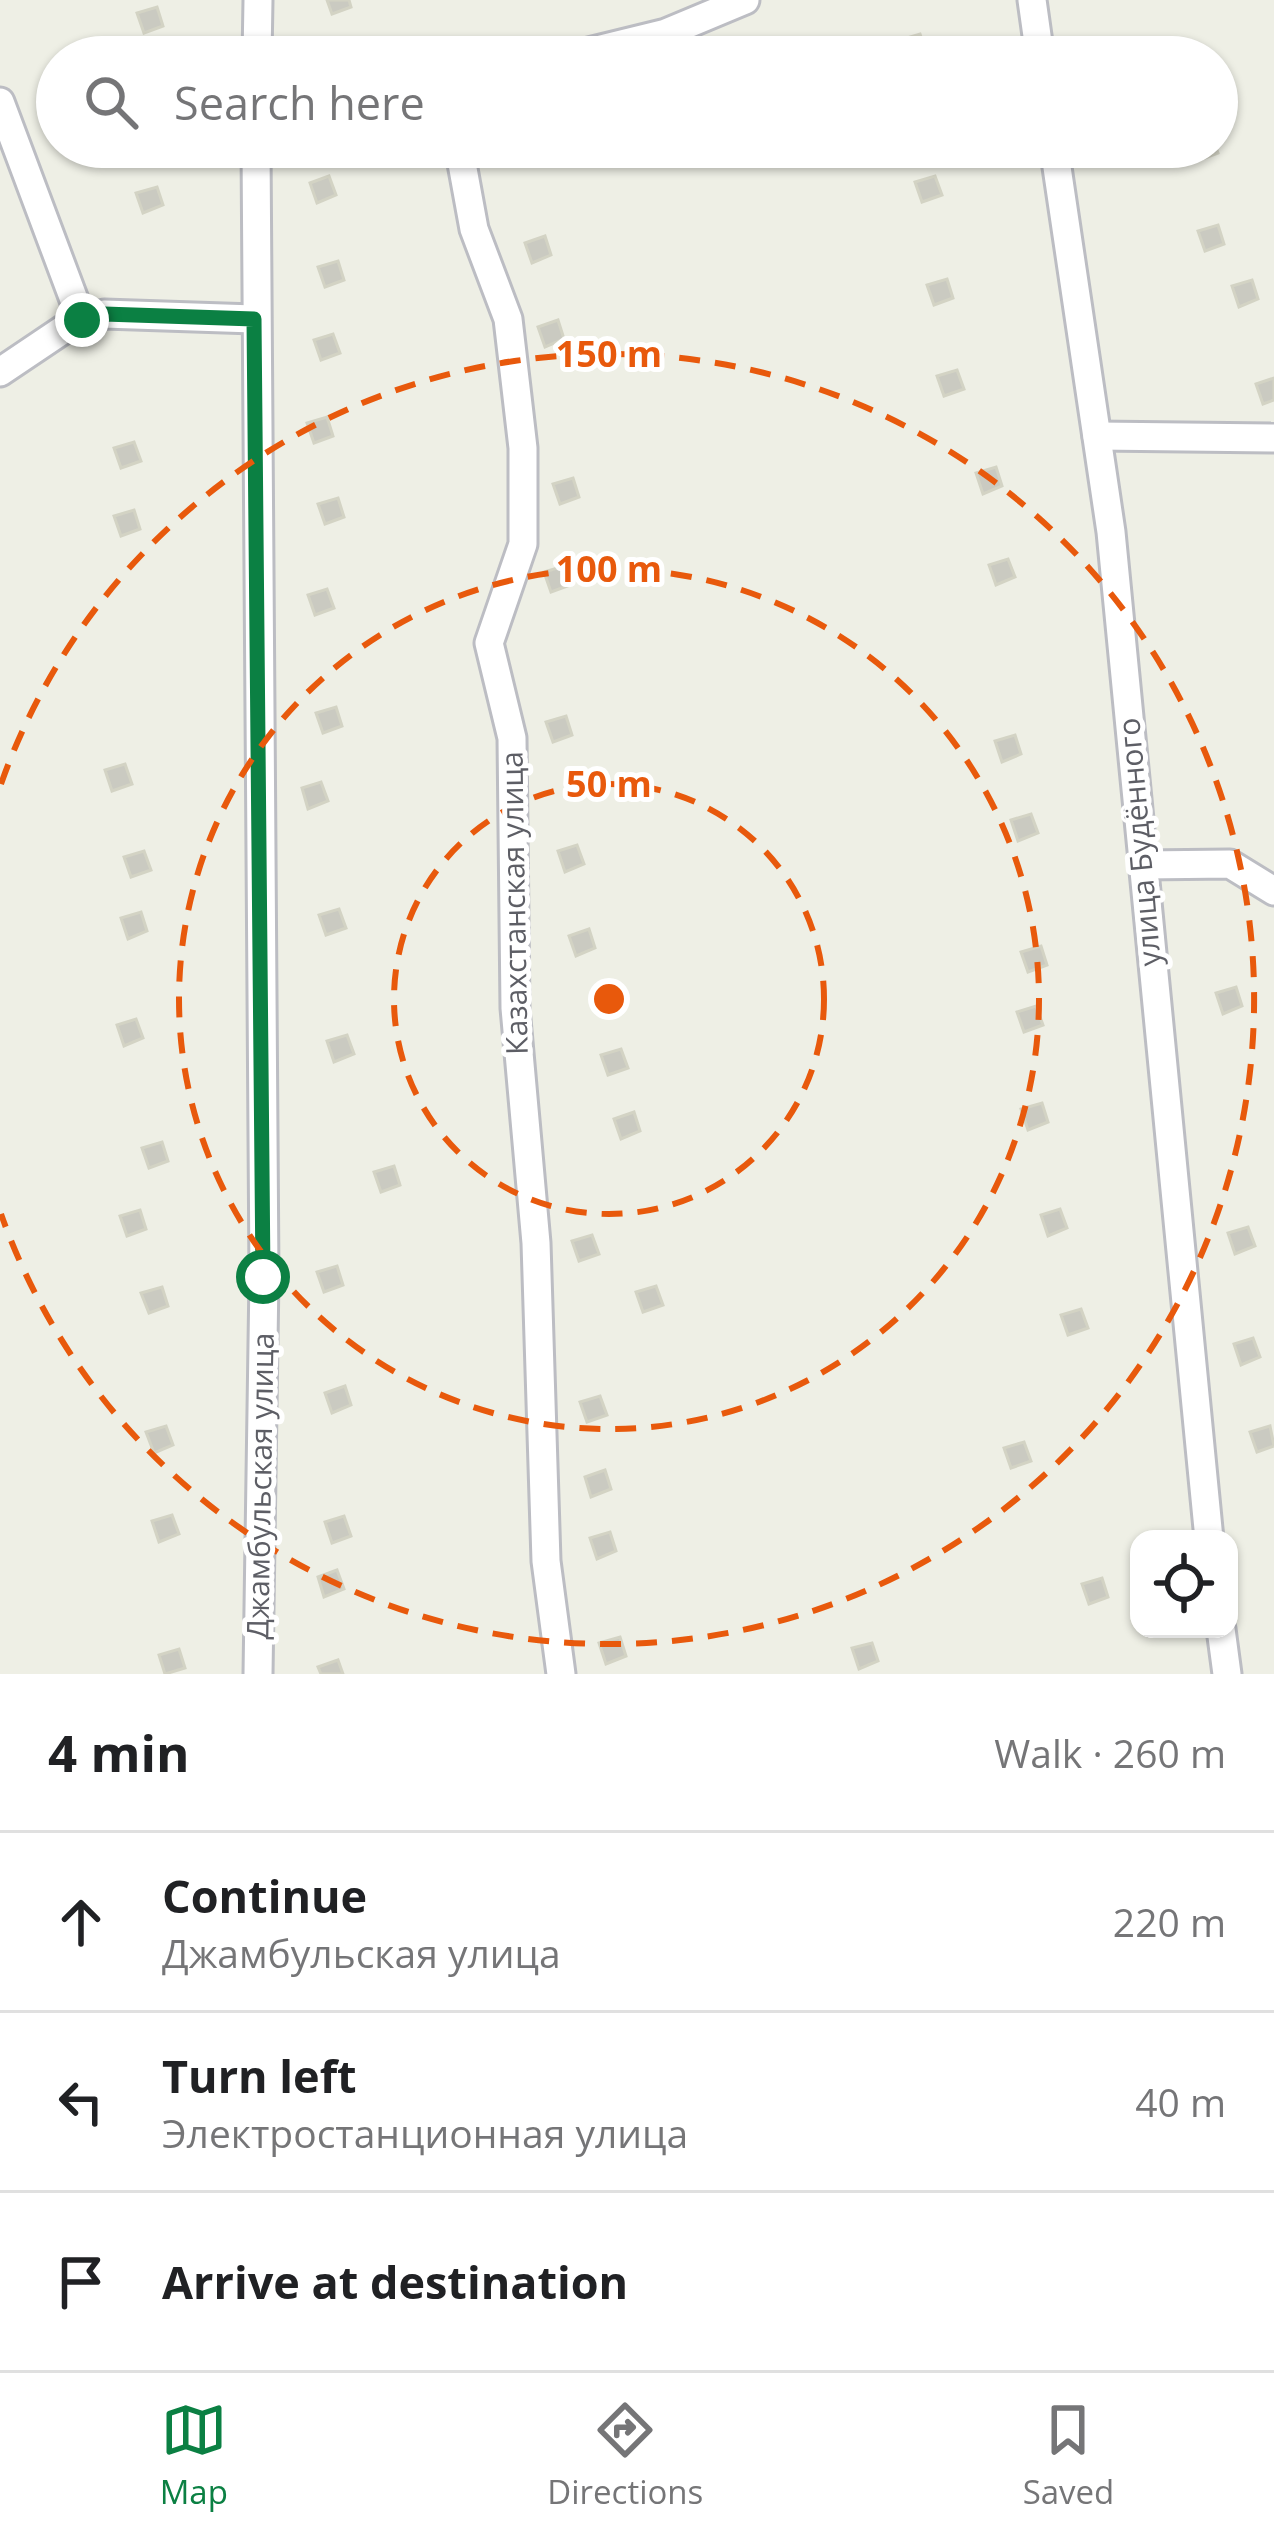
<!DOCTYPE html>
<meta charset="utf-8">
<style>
body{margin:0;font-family:"Open Sans",sans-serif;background:#f6f6f6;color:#202124}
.controls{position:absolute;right:36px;bottom:36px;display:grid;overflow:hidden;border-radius:24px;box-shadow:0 3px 9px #0004}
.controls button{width:108px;height:108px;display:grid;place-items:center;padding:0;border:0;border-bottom:3px solid #e0e0e0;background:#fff;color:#202124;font:60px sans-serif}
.stop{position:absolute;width:36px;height:36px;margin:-27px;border:9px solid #0b8043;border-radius:50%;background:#fff}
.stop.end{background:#0b8043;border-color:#fff;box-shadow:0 3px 12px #0008}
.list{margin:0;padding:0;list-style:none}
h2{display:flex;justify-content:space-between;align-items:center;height:156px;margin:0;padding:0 48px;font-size:51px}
h2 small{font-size:39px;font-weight:400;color:#757577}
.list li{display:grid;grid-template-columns:78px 1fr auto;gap:36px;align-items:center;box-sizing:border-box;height:180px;padding:0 48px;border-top:3px solid #e0e0e0}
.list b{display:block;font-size:45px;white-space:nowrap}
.list p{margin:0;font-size:39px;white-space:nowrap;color:#757577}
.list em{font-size:39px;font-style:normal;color:#757577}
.icon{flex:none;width:66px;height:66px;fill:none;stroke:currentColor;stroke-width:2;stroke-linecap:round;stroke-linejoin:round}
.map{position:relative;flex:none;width:1274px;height:1674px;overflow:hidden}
.search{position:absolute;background:#fff;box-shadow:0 3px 9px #0004;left:36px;right:36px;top:36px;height:132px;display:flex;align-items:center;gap:30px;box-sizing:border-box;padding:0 42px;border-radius:66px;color:#757577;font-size:45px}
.sheet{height:696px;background:#fff}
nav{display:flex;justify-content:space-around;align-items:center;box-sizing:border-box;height:168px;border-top:3px solid #e0e0e0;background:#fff;font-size:33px;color:#757577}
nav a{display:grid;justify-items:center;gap:6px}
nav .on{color:#0b8043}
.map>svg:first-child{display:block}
.building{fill:#cacac1;stroke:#d3d3c4;stroke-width:3}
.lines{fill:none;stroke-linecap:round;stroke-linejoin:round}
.minor-casing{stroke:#bcbdc3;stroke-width:33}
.minor{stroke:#fff;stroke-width:27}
.route{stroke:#0b8043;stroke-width:15}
.ring{fill:none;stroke:#e8590c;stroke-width:6;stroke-dasharray:21 15}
.labels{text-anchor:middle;stroke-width:10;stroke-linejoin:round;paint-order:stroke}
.street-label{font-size:30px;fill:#5d5e65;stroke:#fff}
.centre{fill:#e8590c;stroke:#fff;stroke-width:6}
.ring-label{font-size:36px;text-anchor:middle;font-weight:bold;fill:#e8590c;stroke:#fff;stroke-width:10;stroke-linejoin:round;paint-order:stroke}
</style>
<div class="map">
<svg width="1274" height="1674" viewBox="0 0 1274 1674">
<rect width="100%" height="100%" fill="#eeefe5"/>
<g class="building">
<polygon points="327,0 349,0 351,7 332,14"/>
<polygon points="157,7 163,26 144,33 137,13"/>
<polygon points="920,34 927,53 906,57 900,40"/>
<polygon points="125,147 147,147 149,152 129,160"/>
<polygon points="506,147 528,147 532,158 513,165"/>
<polygon points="1194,147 1216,147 1218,153 1199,160"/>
<polygon points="329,176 336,195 317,203 310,183"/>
<polygon points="935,176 942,195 922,202 915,182"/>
<polygon points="157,187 163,205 143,213 136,193"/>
<polygon points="1218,225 1224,244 1205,251 1198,231"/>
<polygon points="545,236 551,255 532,263 525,243"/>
<polygon points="338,261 344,280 325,287 318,267"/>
<polygon points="947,279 953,298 934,305 927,285"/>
<polygon points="1252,280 1258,299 1239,307 1232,286"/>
<polygon points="558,320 564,339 545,347 538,327"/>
<polygon points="333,334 340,353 321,360 314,340"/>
<polygon points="957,370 964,389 944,396 937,376"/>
<polygon points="1274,378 1274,400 1263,404 1256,384"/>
<polygon points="327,417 333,436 314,443 307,423"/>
<polygon points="134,442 141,461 121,468 114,448"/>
<polygon points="996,467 1002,486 983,494 976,473"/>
<polygon points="573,478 579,497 560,504 553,484"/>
<polygon points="338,498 344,517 325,524 318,504"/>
<polygon points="134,510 140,529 121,536 114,516"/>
<polygon points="1008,559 1015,577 996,585 989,565"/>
<polygon points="564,566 570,585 551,592 544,572"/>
<polygon points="327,589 334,608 315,615 308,595"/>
<polygon points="336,707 342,726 323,733 316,713"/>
<polygon points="566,716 572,735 553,742 546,722"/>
<polygon points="1015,735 1021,754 1002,762 995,741"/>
<polygon points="125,764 132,784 112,791 105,770"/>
<polygon points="321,782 328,801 308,809 302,788"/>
<polygon points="1031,814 1038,833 1018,841 1011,820"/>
<polygon points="577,845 584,864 565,872 558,851"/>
<polygon points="144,851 151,870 131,877 124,857"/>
<polygon points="339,909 346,928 326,935 319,915"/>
<polygon points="141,912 147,931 128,939 121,918"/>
<polygon points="589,929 595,948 576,956 569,936"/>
<polygon points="1041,946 1047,965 1028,972 1021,952"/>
<polygon points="1236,987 1242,1006 1223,1014 1216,993"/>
<polygon points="1036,1006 1043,1025 1024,1032 1017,1012"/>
<polygon points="136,1019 143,1038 124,1046 117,1025"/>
<polygon points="347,1035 354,1054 334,1062 327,1041"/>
<polygon points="621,1049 628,1068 608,1075 601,1055"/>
<polygon points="1042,1103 1048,1122 1028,1130 1021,1109"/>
<polygon points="634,1112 640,1131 621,1139 614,1119"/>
<polygon points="162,1142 168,1161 149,1168 142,1148"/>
<polygon points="394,1166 400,1185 381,1192 374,1172"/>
<polygon points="1060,1209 1067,1228 1048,1236 1041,1215"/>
<polygon points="140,1210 146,1229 127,1236 120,1216"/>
<polygon points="1248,1227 1255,1246 1235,1254 1228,1233"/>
<polygon points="592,1235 599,1254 579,1261 572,1241"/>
<polygon points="337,1266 343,1285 324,1292 317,1272"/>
<polygon points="656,1286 663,1305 643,1312 636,1292"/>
<polygon points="162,1287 168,1306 149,1313 141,1293"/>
<polygon points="1081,1309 1088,1328 1068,1335 1061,1315"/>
<polygon points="1253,1338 1260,1357 1241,1365 1234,1344"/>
<polygon points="345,1386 351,1405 332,1413 325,1393"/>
<polygon points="600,1396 607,1415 587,1422 580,1402"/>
<polygon points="166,1426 173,1445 154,1453 146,1432"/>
<polygon points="1270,1426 1274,1446 1257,1452 1250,1432"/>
<polygon points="1024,1442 1031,1461 1011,1468 1004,1448"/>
<polygon points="605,1470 611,1489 591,1497 585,1477"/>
<polygon points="172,1515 179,1534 159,1542 152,1521"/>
<polygon points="344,1516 351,1536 332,1543 325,1522"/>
<polygon points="610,1532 616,1551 597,1559 590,1538"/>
<polygon points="337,1570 344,1589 324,1597 318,1577"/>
<polygon points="1102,1578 1108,1597 1089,1604 1082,1584"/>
<polygon points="620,1637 626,1656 606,1664 599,1643"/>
<polygon points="872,1643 878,1661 859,1669 852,1648"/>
<polygon points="179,1649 185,1668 165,1674 159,1655"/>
<polygon points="338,1660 343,1674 321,1674 318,1667"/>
</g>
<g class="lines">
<g class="minor-casing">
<g id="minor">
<polyline points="1032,0 1040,57"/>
<polyline points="257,57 258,0"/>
<polyline points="568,57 666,33 745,0"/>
<polyline points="0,102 82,321"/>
<polyline points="256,147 264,1277 258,1674"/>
<polyline points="459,147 474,229 508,319 523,448 523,544 489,643 512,738 515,1008 536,1243 546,1561 561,1674"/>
<polyline points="1054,147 1111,532 1209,1539"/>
<polyline points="0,372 73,323 104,314 254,319"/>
<polyline points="1097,436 1274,438"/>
<polyline points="1143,865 1230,864 1274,891"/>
<polyline points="1221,1629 1227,1674"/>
</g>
</g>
<use href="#minor" class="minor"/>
</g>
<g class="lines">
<polyline class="route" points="82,320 104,314 254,319 263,1277"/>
</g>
<g class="ring">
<circle cx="609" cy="999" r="215"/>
<circle cx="609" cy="999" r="430"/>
<path d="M1 784A645 645 0 1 1 1 1214"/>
</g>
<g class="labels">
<g class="street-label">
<text transform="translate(1140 842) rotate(-95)" y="10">улица Будённого</text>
<text transform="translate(515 903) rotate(-91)" y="10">Казахстанская улица</text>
<text transform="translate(261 1486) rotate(-89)" y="10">Джамбульская улица</text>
</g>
</g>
<circle cx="609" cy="999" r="18" class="centre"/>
<g class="ring-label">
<text x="609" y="367">150 m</text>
<text x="609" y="582">100 m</text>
<text x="609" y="797">50 m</text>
</g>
</svg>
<div class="controls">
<button><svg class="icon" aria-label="locate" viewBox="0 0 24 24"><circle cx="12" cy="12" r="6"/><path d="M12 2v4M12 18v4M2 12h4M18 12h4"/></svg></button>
</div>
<div class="stop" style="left:263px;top:1277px"></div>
<div class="stop end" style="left:82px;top:320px"></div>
<div class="search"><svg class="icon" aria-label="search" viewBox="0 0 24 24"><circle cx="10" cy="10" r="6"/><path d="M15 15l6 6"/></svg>Search here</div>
</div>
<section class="sheet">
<h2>4 min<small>Walk · 260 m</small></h2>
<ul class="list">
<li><svg class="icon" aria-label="ahead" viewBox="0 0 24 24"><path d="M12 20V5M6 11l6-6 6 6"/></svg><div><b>Continue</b><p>Джамбульская улица</p></div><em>220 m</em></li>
<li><svg class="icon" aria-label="left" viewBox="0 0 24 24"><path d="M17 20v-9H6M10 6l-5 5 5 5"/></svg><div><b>Turn left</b><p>Электростанционная улица</p></div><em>40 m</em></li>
<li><svg class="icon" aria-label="arrive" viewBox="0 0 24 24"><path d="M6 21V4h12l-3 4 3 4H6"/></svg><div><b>Arrive at destination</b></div></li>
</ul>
</section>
<nav>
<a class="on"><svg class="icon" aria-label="map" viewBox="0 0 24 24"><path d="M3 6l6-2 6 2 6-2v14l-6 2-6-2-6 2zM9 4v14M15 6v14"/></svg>Map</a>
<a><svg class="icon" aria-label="directions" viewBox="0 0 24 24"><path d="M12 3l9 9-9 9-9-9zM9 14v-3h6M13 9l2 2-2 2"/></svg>Directions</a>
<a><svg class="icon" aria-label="saved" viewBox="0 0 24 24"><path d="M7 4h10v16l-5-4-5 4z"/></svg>Saved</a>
</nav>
